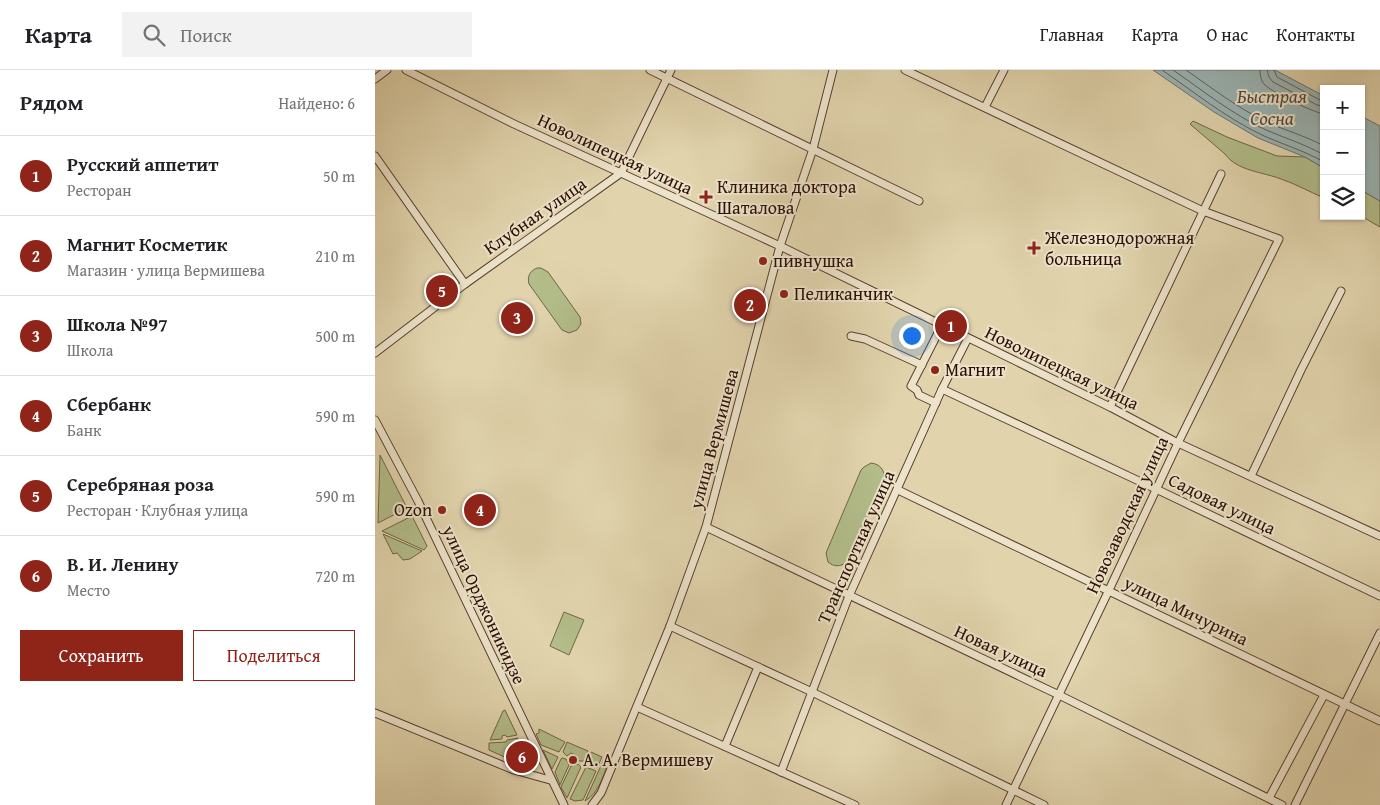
<!DOCTYPE html>
<html lang="ru">
<meta charset="utf-8">
<style>
body{margin:0;font-family:"Gentium Book Plus",serif;background:#f2f2f2;color:#202124}
.controls{position:absolute;right:15px;top:15px;display:grid;overflow:hidden;border-radius:0px;box-shadow:0 1px 4px #0004}
.controls button{width:45px;height:45px;display:grid;place-items:center;padding:0;border:0;border-bottom:1px solid #e0e0e0;background:#fff;color:#202124;font:25px sans-serif}
.you{position:absolute;left:536px;top:265px;width:18px;height:18px;margin:-12px;border:4px solid #fff;border-radius:50%;background:#1a73e8;box-shadow:0 0 0 8px #1a73e833}
.badge{display:grid;place-items:center;width:32px;height:32px;border-radius:50%;background:#8f2418;color:#fff;font-size:16px;font-weight:700}
.pin{position:absolute;translate:-50% -50%;border:2px solid #fff;box-shadow:0 1px 5px #0006}
.list{margin:0;padding:0;list-style:none}
h2{display:flex;justify-content:space-between;align-items:center;height:65px;margin:0;padding:0 20px;font-size:21px}
h2 small{font-size:16px;font-weight:400;color:#757577}
.list li{display:grid;grid-template-columns:32px 1fr auto;gap:15px;align-items:center;box-sizing:border-box;height:80px;padding:0 20px;border-top:1px solid #e0e0e0}
.list b{display:block;font-size:19px;white-space:nowrap}
.list p{margin:0;font-size:16px;white-space:nowrap;color:#757577}
.list em{font-size:16px;font-style:normal;color:#757577}
.actions{display:flex;gap:10px;padding:15px 20px}
.actions a{flex:1;padding:11px 0;border:1px solid #8f2418;border-radius:0px;text-align:center;font-size:18px;color:#8f2418}
.actions .main{background:#8f2418;color:#fff}
.icon{flex:none;width:28px;height:28px;fill:none;stroke:currentColor;stroke-width:2;stroke-linecap:round;stroke-linejoin:round}
.map{position:relative;flex:none;width:1005px;height:735px;overflow:hidden}
header{display:flex;align-items:center;gap:30px;box-sizing:border-box;height:70px;padding:0 25px;background:#fff;border-bottom:1px solid #e0e0e0}
header strong{font-size:24px}
nav{display:flex;gap:28px;margin-inline-start:auto;font-size:18px}
.search{width:350px;height:45px;background:#f2f2f2;display:flex;align-items:center;gap:12px;box-sizing:border-box;padding:0 18px;border-radius:0px;color:#757577;font-size:19px}
main{display:flex}
aside{flex:1;background:#fff}
.map>svg:first-child{display:block}
.green{fill:#b2bd8a;stroke:#6f6546}
.water{fill:#9ab5b6;stroke:#6e726e}
.lines{fill:none;stroke-linecap:round;stroke-linejoin:round}
.shore{stroke:#63615c;stroke-width:1}
.minor-casing{stroke:#593f2e;stroke-width:9}
.minor{stroke:#ece3ca;stroke-width:7}
.poi-dot{fill:#8f2418;stroke:#ece3ca;stroke-width:2}
.labels{text-anchor:middle;stroke-width:4;stroke-linejoin:round;paint-order:stroke}
.street-label{font-size:18px;fill:#2c0d03;stroke:#ece3ca}
.poi-label{font-size:18px;fill:#2c0d03;stroke:#ece3ca;text-anchor:start}
.water-label{font-size:19px;font-style:italic;fill:#524842;stroke:#ece3ca}
</style>
<header>
<strong>Карта</strong>
<div class="search"><svg class="icon" aria-label="search" viewBox="0 0 24 24"><circle cx="10" cy="10" r="6"/><path d="M15 15l6 6"/></svg>Поиск</div>
<nav><a>Главная</a><a>Карта</a><a>О нас</a><a>Контакты</a></nav>
</header>
<main>
<aside>
<h2>Рядом<small>Найдено: 6</small></h2>
<ul class="list">
<li><span class="badge">1</span><div><b>Русский аппетит</b><p>Ресторан</p></div><em>50 m</em></li>
<li><span class="badge">2</span><div><b>Магнит Косметик</b><p>Магазин · улица Вермишева</p></div><em>210 m</em></li>
<li><span class="badge">3</span><div><b>Школа №97</b><p>Школа</p></div><em>500 m</em></li>
<li><span class="badge">4</span><div><b>Сбербанк</b><p>Банк</p></div><em>590 m</em></li>
<li><span class="badge">5</span><div><b>Серебряная роза</b><p>Ресторан · Клубная улица</p></div><em>590 m</em></li>
<li><span class="badge">6</span><div><b>В. И. Ленину</b><p>Место</p></div><em>720 m</em></li>
</ul>
<div class="actions"><a class="main">Сохранить</a><a>Поделиться</a></div>
</aside>
<div class="map">
<svg width="1005" height="735" viewBox="0 0 1005 735">
<rect width="100%" height="100%" fill="#e1d4ad"/>
<filter id="stains"><feTurbulence type="fractalNoise" baseFrequency=".004" numOctaves="4"/><feColorMatrix values="0 0 0 0 .2 0 0 0 0 .09 0 0 0 0 .02 0 0 0 .5 -.17"/></filter>
<radialGradient id="worn" r=".72"><stop offset=".6" stop-color="#630" stop-opacity="0"/><stop offset="1" stop-color="#630" stop-opacity=".3"/></radialGradient>
<g class="green">
<path d="M 818,51 L 852,67 L 902,86 L 930,87 L 949,98 L 949,128 C 935,122 921,114 906,109 C 888,102 862,101 850,84 L 815,54 Z"/>
<polygon points="986,120 1005,131 1005,157 986,146"/>
<path d="M 162,198 L 166,198 L 173,202 L 205,247 L 206,254 L 202,260 L 194,263 L 187,260 L 154,214 C 152,206 155,201 162,198 Z"/>
<polygon points="5,385 32,438 3,453"/>
<path d="M 496,393 C 505,394 510,400 509,409 L 472,492 C 465,497 459,497 453,492 L 451,483 L 486,400 L 489,397 Z"/>
<polygon points="37,446 52,476 49,480 7,461"/>
<polygon points="8,464 47,481 35,489 28,490 22,483 18,484"/>
<polygon points="189,542 209,550 194,585 175,576"/>
<polygon points="130,640 142,665 132,667 130,665 127,666 127,669 115,670 128,641"/>
<polygon points="164,659 190,672 184,682 166,675 161,664 164,663"/>
<polygon points="143,668 134,689 114,680 114,673 131,672 132,670"/>
<polygon points="145,670 157,695 156,697 153,698 137,691"/>
<polygon points="192,672 213,681 209,691 204,691 202,686 196,683 192,686 188,682"/>
<polygon points="168,680 183,687 177,699"/>
<polygon points="216,682 227,687 222,698 212,692"/>
<polygon points="187,688 191,689 194,695 185,715 180,702 186,689"/>
<path d="M 229,689 L 234,691 C 228,706 224,723 210,731 Z"/>
<polygon points="203,694 206,697 192,728 186,717 196,696"/>
<polygon points="211,697 221,701 208,730 200,731 195,729"/>
</g>
<g class="water">
<polygon points="778,0 900,0 949,26 949,98 930,87 883,68 839,42"/>
<polygon points="986,46 1005,56 1005,131 986,120"/>
</g>
<g class="lines">
<g class="shore">
<path d="M 787,0 C 819,22 850,47 885,64 C 906,74 928,80 949,92"/>
<path d="M 798,0 C 827,20 857,44 889,59 C 909,68 930,74 949,85"/>
<path d="M 811,0 C 837,18 864,39 892,52 C 911,61 931,66 949,76"/>
<path d="M 885,0 C 885,6 886,11 890,15 C 897,22 939,43 949,44"/>
<polyline points="892,0 894,7 898,12 942,35 949,36"/>
<polyline points="899,0 902,7 945,30 949,30"/>
</g>
<g class="minor-casing">
<g id="minor">
<polyline points="31,0 139,54 405,176 735,337 803,373 1005,466"/>
<polyline points="275,0 544,131"/>
<polyline points="530,0 828,141 904,169 803,373 734,520 631,735"/>
<polyline points="0,9 12,0"/>
<polyline points="610,37 629,0"/>
<polyline points="0,86 90,214"/>
<polyline points="476,266 490,269 547,295"/>
<polyline points="0,283 90,214 246,103 296,0"/>
<polyline points="567,319 781,419 1005,526"/>
<polyline points="561,333 544,325 542,320 536,316 567,255"/>
<polyline points="735,337 846,104"/>
<polyline points="0,350 43,431 189,735"/>
<polyline points="876,406 926,300 966,221"/>
<polyline points="523,420 1005,651"/>
<polyline points="331,457 684,625 907,735"/>
<polyline points="295,556 437,622 669,735"/>
<polyline points="262,637 480,735"/>
<polyline points="0,643 139,700 175,710"/>
<polyline points="350,676 383,597"/>
<polyline points="406,702 474,526 567,319 593,268"/>
<polyline points="894,728 949,625"/>
<polyline points="217,735 226,723 295,556 331,457 405,176 438,79 458,0"/>
<polyline points="920,735 1005,563"/>
</g>
</g>
<use href="#minor" class="minor"/>
</g>
<g class="poi-dot">
<path d="M328.5 119.5h5v5h5v5h-5v5h-5v-5h-5v-5h5z"/>
<path d="M656.5 170.5h5v5h5v5h-5v5h-5v-5h-5v-5h5z"/>
<circle cx="388" cy="191" r="5"/>
<circle cx="409" cy="224" r="5"/>
<circle cx="560" cy="300" r="5"/>
<circle cx="67" cy="440" r="5"/>
<circle cx="198" cy="690" r="5"/>
</g>
<g class="labels">
<g class="street-label">
<text transform="translate(240 84) rotate(25)" y="6">Новолипецкая улица</text>
<text transform="translate(160 146) rotate(-35)" y="6">Клубная улица</text>
<text transform="translate(687 298) rotate(26)" y="6">Новолипецкая улица</text>
<text transform="translate(339 369) rotate(-75)" y="6">улица Вермишева</text>
<text transform="translate(847 434) rotate(26)" y="6">Садовая улица</text>
<text transform="translate(752 445) rotate(-65)" y="6">Новозаводская улица</text>
<text transform="translate(481 477) rotate(-66)" y="6">Транспортная улица</text>
<text transform="translate(109 535) rotate(65)" y="6">улица Орджоникидзе</text>
<text transform="translate(811 541) rotate(26)" y="6">улица Мичурина</text>
<text transform="translate(626 581) rotate(25)" y="6">Новая улица</text>
</g>
<g class="poi-label">
<text x="342" y="123">Клиника доктора<tspan x="342" dy="21">Шаталова</tspan></text>
<text x="670" y="174">Железнодорожная<tspan x="670" dy="21">больница</tspan></text>
<text x="398" y="197">пивнушка</text>
<text x="419" y="230">Пеликанчик</text>
<text x="570" y="306">Магнит</text>
<text x="57" y="446" text-anchor="end">Ozon</text>
<text x="208" y="696">А. А. Вермишеву</text>
</g>
<g class="water-label">
<text x="897" y="33">Быстрая<tspan x="897" dy="22">Сосна</tspan></text>
</g>
</g>
<rect width="100%" height="100%" filter="url(#stains)"/>
<rect width="100%" height="100%" fill="url(#worn)"/>
</svg>
<div class="controls">
<button>+</button>
<button>−</button>
<button><svg class="icon" aria-label="layers" viewBox="0 0 24 24"><path d="M12 4l9 5-9 5-9-5zM3 14l9 5 9-5"/></svg></button>
</div>
<div class="you"></div>
<div class="pin badge" style="left:576px;top:256px">1</div>
<div class="pin badge" style="left:375px;top:235px">2</div>
<div class="pin badge" style="left:142px;top:248px">3</div>
<div class="pin badge" style="left:105px;top:440px">4</div>
<div class="pin badge" style="left:67px;top:221px">5</div>
<div class="pin badge" style="left:147px;top:687px">6</div>
</div>
</main>
